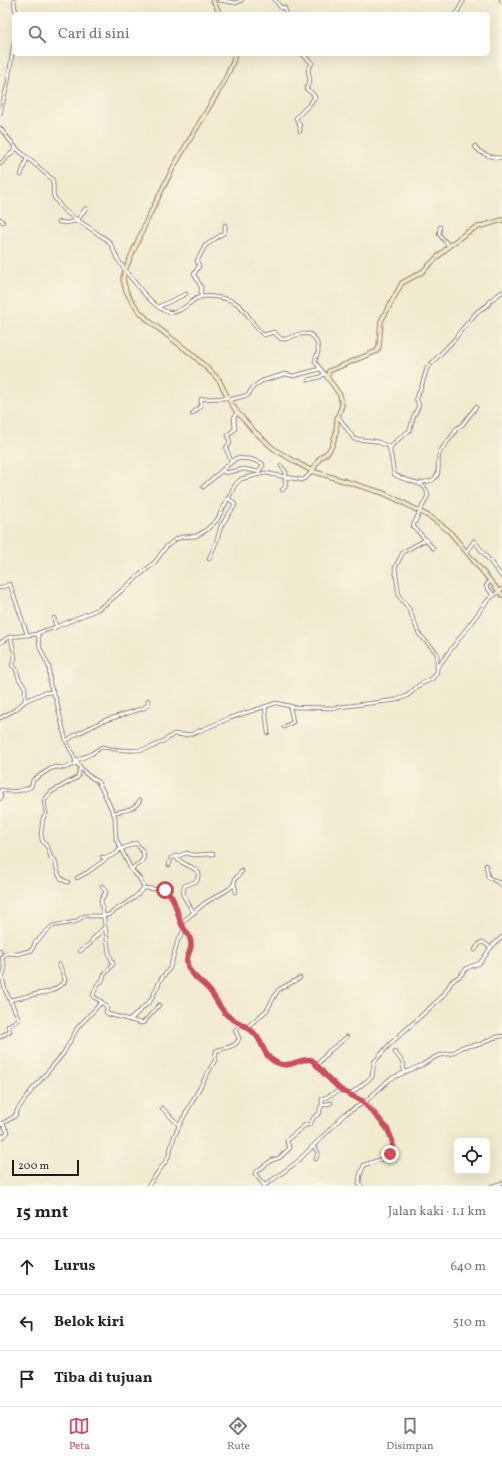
<!DOCTYPE html>
<html lang="id">
<meta charset="utf-8">
<style>
body{margin:0;font-family:Vollkorn,serif;background:#f6f6f6;color:#202124}
.controls{position:absolute;right:12px;bottom:12px;display:grid;overflow:hidden;border-radius:6px;box-shadow:0 4px 16px #0002}
.controls button{width:36px;height:36px;display:grid;place-items:center;padding:0;border:0;border-bottom:1px solid #e0e0e0;background:#fff;color:#202124;font:20px sans-serif}
.scale{position:absolute;left:12px;bottom:10px;width:67px;box-sizing:border-box;padding-left:4px;border:2px solid #1c1c1c;border-top:0;font-size:11px;line-height:14px;white-space:nowrap;color:#1c1c1c;-webkit-text-stroke:3px #fcf5e5;paint-order:stroke}
.stop{position:absolute;width:12px;height:12px;margin:-9px;border:3px solid #d1495b;border-radius:50%;background:#fff}
.stop.end{background:#d1495b;border-color:#fff;box-shadow:0 1px 4px #0008}
.list{margin:0;padding:0;list-style:none}
h2{display:flex;justify-content:space-between;align-items:center;height:52px;margin:0;padding:0 16px;font-size:17px}
h2 small{font-size:13px;font-weight:400;color:#757577}
.list li{display:grid;grid-template-columns:26px 1fr auto;gap:12px;align-items:center;box-sizing:border-box;height:56px;padding:0 16px;border-top:1px solid #e0e0e0}
.list b{display:block;font-size:15px;white-space:nowrap}
.list em{font-size:13px;font-style:normal;color:#757577}
.icon{flex:none;width:22px;height:22px;fill:none;stroke:currentColor;stroke-width:2;stroke-linecap:round;stroke-linejoin:round}
.map{position:relative;flex:none;width:502px;height:1186px;overflow:hidden}
.search{position:absolute;background:#fff;box-shadow:0 4px 16px #0002;left:12px;right:12px;top:12px;height:44px;display:flex;align-items:center;gap:10px;box-sizing:border-box;padding:0 14px;border-radius:6px;color:#757577;font-size:15px}
.sheet{height:220px;background:#fff}
nav{display:flex;justify-content:space-around;align-items:center;box-sizing:border-box;height:56px;border-top:1px solid #e0e0e0;background:#fff;font-size:11px;color:#757577}
nav a{display:grid;justify-items:center;gap:2px}
nav .on{color:#d1495b}
.map>svg:first-child{display:block}
.lines{fill:none;stroke-linecap:round;stroke-linejoin:round}
.street-casing{stroke:#868376;stroke-width:4.5}
.secondary-casing{stroke:#868376;stroke-width:5.5}
.street{stroke:#fff;stroke-width:2.5}
.secondary{stroke:#f9e7c3;stroke-width:3.5}
.route{stroke:#d1495b;stroke-width:5}
</style>
<div class="map">
<svg width="502" height="1186" viewBox="0 0 502 1186">
<rect width="100%" height="100%" fill="#fcf5e5"/>
<filter id="ink" filterUnits="userSpaceOnUse"><feTurbulence type="fractalNoise" baseFrequency=".025" numOctaves="2"/><feDisplacementMap in="SourceGraphic" scale="8" xChannelSelector="R" yChannelSelector="G"/><feConvolveMatrix kernelMatrix="1 2 1 2 8 2 1 2 1" color-interpolation-filters="sRGB"/></filter>
<filter id="wash" filterUnits="userSpaceOnUse"><feTurbulence type="fractalNoise" baseFrequency=".012" numOctaves="4" result="noise"/><feDisplacementMap in="SourceGraphic" scale="16" xChannelSelector="R" yChannelSelector="G"/><feGaussianBlur stdDeviation="0.9" result="paint"/><feColorMatrix in="noise" values="0 0 0 0 0 0 0 0 0 0 0 0 0 0 0 0 0 1.4 0 .05"/><feComposite in="paint" operator="in"/></filter>
<g filter="url(#wash)">
<rect width="100%" height="100%" fill="#f1eacf"/>
</g>
<g filter="url(#ink)">
<g class="lines">
<g class="street-casing">
<g id="street">
<polyline points="14,0 15,9 18,14"/>
<polyline points="219,0 236,3 242,0"/>
<polyline points="275,0 281,8 284,7 287,14"/>
<polyline points="501,0 502,1"/>
<polyline points="456,14 464,0"/>
<polyline points="0,114 8,82 14,42"/>
<polyline points="0,128 16,148 13,152 0,164"/>
<polyline points="300,131 300,126 296,118 308,106 315,97 312,93 306,89 310,81 308,70 312,63 302,54"/>
<path d="M 475,146 C 479,154 493,158 502,158"/>
<path d="M 16,148 L 52,179 C 55,185 52,191 54,197 C 56,200 59,204 61,207 C 67,215 88,226 98,234 C 102,237 107,239 110,243 C 113,248 115,254 118,260 C 126,272 153,309 168,312 C 178,315 189,303 197,298 C 206,294 228,298 236,303 C 249,311 252,327 264,335 L 274,332 L 281,339 L 286,339 L 299,334 L 310,334 C 316,338 319,346 318,352 C 317,356 315,358 315,362 L 327,377"/>
<polyline points="21,175 27,158"/>
<polyline points="0,219 3,222"/>
<polyline points="59,222 66,223 77,221 86,208"/>
<polyline points="440,227 439,234 449,246"/>
<polyline points="201,297 201,287 194,274 199,266 197,261 205,246 225,232 225,225"/>
<polyline points="158,307 186,294"/>
<polyline points="308,380 320,377 324,374"/>
<polyline points="229,400 248,395 253,387 262,381 285,374 294,376 320,369"/>
<polyline points="192,414 201,406 201,399 228,398"/>
<path d="M 338,416 L 354,439 L 375,441 L 388,446 L 390,450 L 394,474 C 405,483 425,479 428,495 L 413,526 L 433,548"/>
<polyline points="390,448 395,442 410,430 413,418 419,405 416,398 421,388 427,368 454,340 463,328 478,311 488,305 491,300 502,292"/>
<polyline points="231,461 226,448 230,443 228,435 235,429 234,418 237,412"/>
<polyline points="281,466 286,472 285,482 286,486 282,490"/>
<polyline points="222,470 225,473 244,469 259,472"/>
<path d="M 312,471 L 306,478 L 302,480 L 265,473 L 241,479 L 235,485 L 217,520 L 205,531 L 196,536 L 182,537 L 176,539 L 166,547 L 155,562 L 107,603 L 96,610 L 56,627 L 38,633 L 38,635 L 40,648 L 49,667 L 50,685 L 56,699 L 66,741 L 77,763 L 86,774 L 97,781 L 103,791 L 115,817 L 116,839 L 131,869 L 140,879 L 144,888 L 165,890 C 175,896 177,914 182,925 C 185,932 190,935 191,944 C 192,952 184,956 188,967 C 192,977 204,983 210,991 C 217,1000 220,1009 228,1016 C 237,1023 248,1026 256,1035 C 266,1046 261,1057 280,1064 C 292,1068 300,1057 312,1060 L 339,1089 L 365,1102 L 380,1119 L 387,1129 L 392,1140 L 392,1148 L 388,1157 L 364,1165 L 360,1175 L 359,1184 L 361,1186"/>
<path d="M 419,483 C 423,482 431,482 434,479 C 441,474 437,462 439,455 C 442,444 453,439 456,429 L 462,425 L 476,407"/>
<polyline points="203,487 236,458 250,459 262,463 263,465 259,471"/>
<polyline points="466,552 474,541 475,542 502,577"/>
<polyline points="209,559 217,540 221,526 235,505 234,503 228,498"/>
<polyline points="490,581 486,586 493,595"/>
<polyline points="0,588 10,584 27,634"/>
<polyline points="54,618 56,627"/>
<polyline points="11,637 15,658 12,665 16,669 19,679 25,687 25,701 43,693 53,692"/>
<polyline points="0,643 9,637 38,634"/>
<polyline points="437,668 488,600 502,589"/>
<polyline points="265,707 268,733"/>
<polyline points="0,718 15,710 25,701"/>
<polyline points="284,727 293,722 290,707"/>
<polyline points="66,741 75,735 103,721 144,708 148,704 148,700"/>
<path d="M 75,761 L 91,754 L 102,747 C 109,748 116,750 124,750 C 146,752 157,746 174,734 L 183,735 L 192,734 L 230,718 L 276,703 L 294,707 L 332,708 L 396,700 L 407,696 L 419,685 L 432,679 L 437,672 L 437,653 L 419,634 L 409,609 L 399,596 L 395,568 L 403,552 L 425,540"/>
<path d="M 0,792 L 1,790 C 13,792 20,792 31,787 L 33,780 L 50,769 L 56,767 L 65,768 L 77,763"/>
<polyline points="0,793 1,797 0,799"/>
<path d="M 113,813 C 124,810 134,811 140,800"/>
<polyline points="102,857 106,858 117,853 119,850 136,843 143,852 144,857 141,862 131,869"/>
<polyline points="169,865 171,858 176,856"/>
<polyline points="486,865 488,877 499,883 502,886"/>
<polyline points="77,878 88,872 106,859"/>
<path d="M 68,882 C 57,880 57,868 55,860 L 51,858 L 48,848 L 42,840 L 41,834 L 43,818 L 46,814 L 44,801 L 51,792 L 78,777 L 80,768"/>
<polyline points="234,884 235,879 242,871"/>
<path d="M 194,913 L 183,895 L 184,886 L 197,881 L 199,873 C 193,865 181,865 176,857 L 186,853 L 193,855 L 213,854"/>
<polyline points="181,923 205,903 229,889 234,884 236,892"/>
<polyline points="0,950 0,954"/>
<polyline points="475,950 480,943 483,942 491,948"/>
<polyline points="80,951 90,944 93,939 105,927"/>
<path d="M 0,978 C 7,973 4,965 2,958 L 4,954 L 8,953 L 18,954 L 32,950 L 35,943 L 52,926 L 75,922 L 84,916 L 100,916 L 108,915 L 134,898 L 144,888"/>
<polyline points="10,1000 41,993 44,993 51,991 64,983 65,979 59,964"/>
<polyline points="102,1002 107,1007 106,1012 108,1014 141,1023 144,1022 159,1005"/>
<polyline points="130,1020 151,1000 161,979 170,968 178,940 181,936 184,928"/>
<polyline points="247,1027 267,1010 278,990 300,978"/>
<polyline points="0,1037 10,1031 8,1026 19,1019 5,990 2,976"/>
<polyline points="395,1052 404,1064 403,1067 405,1072"/>
<polyline points="317,1065 329,1051 347,1037"/>
<polyline points="349,1095 372,1077 374,1062 390,1044 443,996 452,981 460,976 467,968 480,963 492,946 502,937"/>
<polyline points="322,1105 331,1103"/>
<polyline points="162,1108 179,1125"/>
<polyline points="0,1125 15,1116 18,1109 31,1091 63,1054 78,1027 102,1002 94,997 93,995 97,985 102,981 104,975 113,964 109,953 101,900 106,892 102,886"/>
<polyline points="0,1134 3,1137 8,1132 2,1123"/>
<polyline points="314,1147 318,1152 316,1159"/>
<path d="M 148,1186 L 168,1158 L 174,1137 L 181,1122 L 215,1060 L 216,1051 C 224,1047 237,1048 239,1038 L 235,1030 L 241,1024"/>
<polyline points="264,1186 297,1162 345,1114 365,1102 390,1079 422,1065 437,1056 453,1053 462,1047 481,1044 493,1038 502,1036"/>
<polyline points="265,1186 255,1174 256,1172 272,1160 279,1158 290,1148 287,1142 287,1140 304,1126 310,1124 314,1117 320,1113 320,1108 322,1106 322,1099 341,1090"/>
<polyline points="492,1186 502,1183"/>
</g>
</g>
<g class="secondary-casing">
<g id="secondary">
<polyline points="213,0 220,14"/>
<polyline points="235,54 233,62 224,82 174,166 148,218 125,270 123,279 126,291 131,300 139,311 149,321 193,355 212,373 219,380 229,400 237,412 254,431 274,449 294,461 312,471 383,493 400,501 432,518 449,531 502,595"/>
<polyline points="312,471 320,458 328,452 332,446 336,433 337,419 342,405 340,395 327,377 329,371 377,351 379,347 381,321 402,283 422,272 449,246 466,233 475,228 502,220"/>
</g>
</g>
<use href="#street" class="street"/>
<use href="#secondary" class="secondary"/>
</g>
</g>
<g class="lines" filter="url(#ink)">
<path class="route" d="M 165,890 C 177,897 176,916 183,927 C 187,933 191,936 191,944 C 192,952 184,956 188,967 C 192,977 204,983 210,991 C 217,1000 220,1009 228,1016 C 236,1022 246,1025 254,1033 C 265,1044 261,1057 280,1064 C 292,1068 300,1057 312,1060 L 326,1076 L 341,1090 L 362,1101 L 376,1116 L 387,1128 L 391,1137 L 393,1144 L 390,1154"/>
</g>
</svg>
<div class="controls">
<button><svg class="icon" aria-label="locate" viewBox="0 0 24 24"><circle cx="12" cy="12" r="6"/><path d="M12 2v4M12 18v4M2 12h4M18 12h4"/></svg></button>
</div>
<div class="scale">200 m</div>
<div class="stop" style="left:165px;top:890px"></div>
<div class="stop end" style="left:390px;top:1154px"></div>
<div class="search"><svg class="icon" aria-label="search" viewBox="0 0 24 24"><circle cx="10" cy="10" r="6"/><path d="M15 15l6 6"/></svg>Cari di sini</div>
</div>
<section class="sheet">
<h2>15 mnt<small>Jalan kaki · 1.1 km</small></h2>
<ul class="list">
<li><svg class="icon" aria-label="ahead" viewBox="0 0 24 24"><path d="M12 20V5M6 11l6-6 6 6"/></svg><div><b>Lurus</b></div><em>640 m</em></li>
<li><svg class="icon" aria-label="left" viewBox="0 0 24 24"><path d="M17 20v-9H6M10 6l-5 5 5 5"/></svg><div><b>Belok kiri</b></div><em>510 m</em></li>
<li><svg class="icon" aria-label="arrive" viewBox="0 0 24 24"><path d="M6 21V4h12l-3 4 3 4H6"/></svg><div><b>Tiba di tujuan</b></div></li>
</ul>
</section>
<nav>
<a class="on"><svg class="icon" aria-label="map" viewBox="0 0 24 24"><path d="M3 6l6-2 6 2 6-2v14l-6 2-6-2-6 2zM9 4v14M15 6v14"/></svg>Peta</a>
<a><svg class="icon" aria-label="directions" viewBox="0 0 24 24"><path d="M12 3l9 9-9 9-9-9zM9 14v-3h6M13 9l2 2-2 2"/></svg>Rute</a>
<a><svg class="icon" aria-label="saved" viewBox="0 0 24 24"><path d="M7 4h10v16l-5-4-5 4z"/></svg>Disimpan</a>
</nav>
